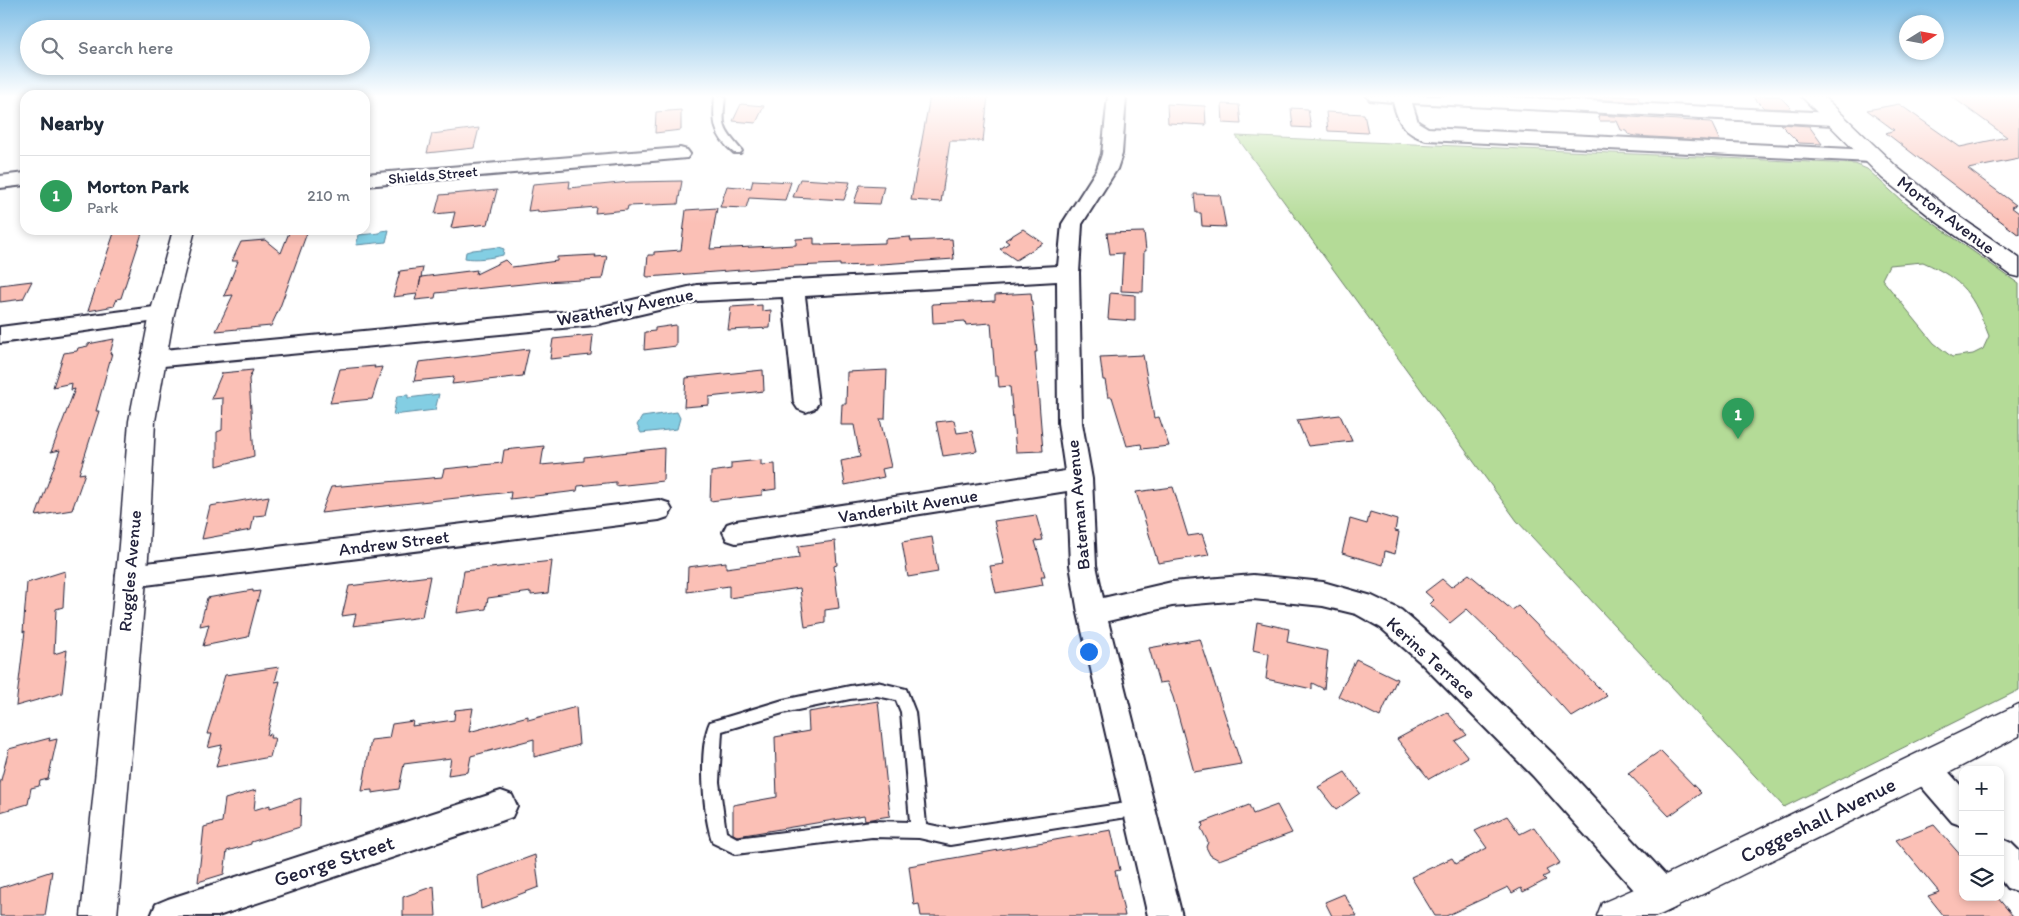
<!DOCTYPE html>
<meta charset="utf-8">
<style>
body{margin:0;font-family:Itim,sans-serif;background:#f6f6f7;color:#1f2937}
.controls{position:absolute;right:15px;bottom:15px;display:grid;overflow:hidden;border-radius:10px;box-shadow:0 2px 8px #0003}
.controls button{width:45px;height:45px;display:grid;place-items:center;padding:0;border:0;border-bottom:1px solid #e0e1e3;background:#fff;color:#1f2937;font:25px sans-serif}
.compass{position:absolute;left:1899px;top:15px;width:45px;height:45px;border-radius:50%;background:#fff;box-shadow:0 2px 8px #0003;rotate:79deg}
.you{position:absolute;left:1088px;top:651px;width:18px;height:18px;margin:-12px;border:4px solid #fff;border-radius:50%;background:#1a73e8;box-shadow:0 0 0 8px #1a73e833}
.badge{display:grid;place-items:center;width:32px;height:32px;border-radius:50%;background:#111827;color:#fff;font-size:16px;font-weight:700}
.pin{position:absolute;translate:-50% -41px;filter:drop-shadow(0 1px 2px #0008)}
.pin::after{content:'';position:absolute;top:26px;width:18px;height:15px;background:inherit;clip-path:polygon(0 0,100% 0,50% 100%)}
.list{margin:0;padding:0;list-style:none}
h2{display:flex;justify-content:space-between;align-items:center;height:65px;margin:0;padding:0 20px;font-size:21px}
h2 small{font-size:16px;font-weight:400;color:#747a83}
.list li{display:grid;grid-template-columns:32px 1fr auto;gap:15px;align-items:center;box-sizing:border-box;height:80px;padding:0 20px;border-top:1px solid #e0e1e3}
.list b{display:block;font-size:19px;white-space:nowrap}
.list p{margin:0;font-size:16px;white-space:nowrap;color:#747a83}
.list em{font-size:16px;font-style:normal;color:#747a83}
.icon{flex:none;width:28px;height:28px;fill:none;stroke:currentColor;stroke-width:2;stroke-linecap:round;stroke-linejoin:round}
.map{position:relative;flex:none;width:2019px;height:916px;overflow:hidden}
.search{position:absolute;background:#fff;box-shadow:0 2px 8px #0003;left:20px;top:20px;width:350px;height:55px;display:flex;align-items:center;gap:12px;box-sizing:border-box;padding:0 18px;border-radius:28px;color:#747a83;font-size:19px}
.panel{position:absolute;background:#fff;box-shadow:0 2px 8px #0003;left:20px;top:90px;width:350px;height:145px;border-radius:15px}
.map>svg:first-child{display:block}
.green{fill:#b4db97;stroke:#6b7e69;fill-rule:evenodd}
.water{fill:#83cee3;stroke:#5c89a0}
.building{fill:#fbc0b6;stroke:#22223b}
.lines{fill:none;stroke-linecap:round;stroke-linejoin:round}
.service-casing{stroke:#22223b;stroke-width:4}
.minor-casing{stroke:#22223b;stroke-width:4}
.tertiary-casing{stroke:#22223b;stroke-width:3}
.secondary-casing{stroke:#22223b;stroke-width:3}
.service{fill:#fff;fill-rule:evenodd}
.minor{fill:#fff;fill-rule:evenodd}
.tertiary{fill:#fff;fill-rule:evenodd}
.secondary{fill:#fff;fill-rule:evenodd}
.labels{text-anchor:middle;stroke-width:5;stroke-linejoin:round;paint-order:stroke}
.far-street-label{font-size:15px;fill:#22223b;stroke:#fff}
.street-label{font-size:18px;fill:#22223b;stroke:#fff}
.near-street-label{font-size:21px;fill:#22223b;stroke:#fff}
</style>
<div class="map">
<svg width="2019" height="916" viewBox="0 0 2019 916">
<rect width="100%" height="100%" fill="#fff"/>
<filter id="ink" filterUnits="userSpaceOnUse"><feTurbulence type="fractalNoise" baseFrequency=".02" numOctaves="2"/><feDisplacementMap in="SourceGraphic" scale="10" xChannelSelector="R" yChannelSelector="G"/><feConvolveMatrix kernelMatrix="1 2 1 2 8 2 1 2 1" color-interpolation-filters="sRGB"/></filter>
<g filter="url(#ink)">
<path class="green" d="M 1236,136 L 1855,164 L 1867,169 L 1902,201 L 2019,284 L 2019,690 L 1784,807 L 1517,521 ZM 1923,262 C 1964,280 1973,295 1989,336 L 1983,349 L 1973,354 L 1952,357 L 1934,343 L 1882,279 L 1889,265 Z"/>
<g class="water">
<polygon points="389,230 386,242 356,245 359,235 380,233 381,231"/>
<path d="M 498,247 L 504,249 L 503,255 C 491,258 476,260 465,258 L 466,252 L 473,250 Z"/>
<polygon points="439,394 435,410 393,415 397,396 408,395 408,398"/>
<polygon points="677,412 680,418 677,429 641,433 637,425 642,417"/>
</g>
<g class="building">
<polygon points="930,96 988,96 983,141 950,141 941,202 911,200"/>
<polygon points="1590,96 1637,96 1640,102 1591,99"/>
<polygon points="1752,96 1779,96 1792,109 1764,108"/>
<polygon points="1951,96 2019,96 2019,159 1968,169 2016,205 2011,207 2019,213 2019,235 1886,133 1894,130 1867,110 1899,104 1960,147 2007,137"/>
<polygon points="741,104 764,106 756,123 733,121"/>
<polygon points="1167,104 1205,106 1206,125 1168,123"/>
<polygon points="1222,104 1239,105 1241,124 1223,123"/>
<polygon points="1291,108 1308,109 1311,128 1293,127"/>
<polygon points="681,110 681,130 655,133 656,112"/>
<polygon points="1326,112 1364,114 1368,133 1328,131"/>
<polygon points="1598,115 1711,122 1720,141 1635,136 1628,134 1626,131 1621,130 1617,121 1600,121"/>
<polygon points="1780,124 1809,126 1822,144 1799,143"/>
<polygon points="479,128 474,148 427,153 432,134"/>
<polygon points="800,179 850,182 844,200 793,197"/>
<polygon points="753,180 791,182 785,200 749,198 746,208 720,207 727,186 751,188"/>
<polygon points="570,181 569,188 630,182 682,181 678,204 628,206 627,210 595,213 596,207 538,212 538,210 528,211 533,184"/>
<polygon points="860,185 884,186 880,204 854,203"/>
<polygon points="497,190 488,224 451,228 455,212 435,214 440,195"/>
<polygon points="1194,194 1220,195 1226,227 1202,226 1201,213 1196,213"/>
<polygon points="717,208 710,249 796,245 796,239 814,238 814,244 822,244 822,245 885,243 885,239 910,237 911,241 952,239 954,259 867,265 840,266 840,264 795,266 648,277 646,276 648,255 654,255 654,252 681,250 686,210"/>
<polygon points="1023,229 1043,243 1016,260 1000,249 1009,243 1005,240"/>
<polygon points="115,230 143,230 121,298 117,299 114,306 88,311"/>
<polygon points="290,230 308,230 280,307 271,326 216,331 233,295 224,296 238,261 232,261 241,242 265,240 281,253"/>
<polygon points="1144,232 1146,251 1144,251 1143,292 1121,291 1123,253 1110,254 1107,233"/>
<polygon points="596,255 595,257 607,256 602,279 542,282 436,293 435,298 415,300 417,294 393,297 400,271 423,268 418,291 421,277 477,270 476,274 505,260 512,267 557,261 557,257"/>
<polygon points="32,281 23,299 0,302 0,285"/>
<polygon points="1031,293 1037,352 1035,352 1043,451 1016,452 1010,386 999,387 998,376 995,376 991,323 966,325 965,321 933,323 932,304 995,301 995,295"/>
<polygon points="1110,293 1135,295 1135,321 1108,319"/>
<polygon points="762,305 762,311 771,310 770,328 728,330 731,307"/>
<polygon points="676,325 676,346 644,350 645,332 655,331 655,328"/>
<polygon points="593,335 591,355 550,359 553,339"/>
<polygon points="114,339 110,354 112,353 96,411 99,411 79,474 85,473 72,510 36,516 60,450 51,452 75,389 71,390 72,383 53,387 64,353 77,351 78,348 88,346 88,344"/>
<polygon points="529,349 523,376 452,384 454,377 414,381 419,362"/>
<polygon points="1143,355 1154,418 1159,417 1169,446 1142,449 1141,444 1127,446 1112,397 1108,397 1105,380 1103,380 1100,357"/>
<polygon points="375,366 374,368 382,367 372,399 330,403 340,369"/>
<polygon points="253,370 249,379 254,456 217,466 217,432 222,430 223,398 211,399 222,373"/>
<polygon points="763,370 764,391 709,397 709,405 684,407 686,378"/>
<polygon points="887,370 885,419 880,419 891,467 882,469 884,477 845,485 841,461 860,457 854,425 841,425 842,404 846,404 847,372"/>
<polygon points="1340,415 1352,441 1308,446 1297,420"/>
<polygon points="954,420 957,433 972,431 977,451 943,456 936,422"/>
<polygon points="544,446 541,465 584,461 584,457 664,448 663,481 616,486 616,482 578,486 577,491 510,499 511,492 321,513 331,487 442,477 444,469 502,463 504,450"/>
<polygon points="761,460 761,465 775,464 776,489 762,491 762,495 710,501 711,472 731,469 731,463"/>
<polygon points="1173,487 1188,536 1202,534 1209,555 1158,563 1136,492"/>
<polygon points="269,496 265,515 254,516 251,530 202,539 210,506"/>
<polygon points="1370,512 1397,520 1395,531 1399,532 1395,554 1385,551 1383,565 1342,553 1350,519 1367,524"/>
<polygon points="1036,515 1043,540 1035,541 1045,576 1041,576 1043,585 996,593 990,566 1004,564 994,521"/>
<polygon points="932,537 938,572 908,577 902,542"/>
<polygon points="835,541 837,565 834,566 839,608 825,610 825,623 805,627 800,588 729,598 729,586 687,592 688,567 726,562 726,568 799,558 798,546"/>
<polygon points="552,561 548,593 531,595 531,592 488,598 486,609 457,613 464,571"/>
<polygon points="65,571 63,607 56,609 54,654 67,650 62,693 16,706 25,631 23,632 27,583"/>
<polygon points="1469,574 1512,610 1518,606 1607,696 1572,717 1519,659 1467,609 1450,623 1430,604 1434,600 1425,592 1442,579 1451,587"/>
<polygon points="430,576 422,617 353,626 356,614 342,616 349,586"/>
<polygon points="253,590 253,592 260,591 248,637 203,646 209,624 200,626 207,598"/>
<polygon points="1257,622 1289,629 1287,642 1328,651 1324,689 1312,683 1312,689 1266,679 1269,654 1253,650"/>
<polygon points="1200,639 1241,764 1194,772 1173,697 1167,682 1159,683 1149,648"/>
<polygon points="1356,659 1397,679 1380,717 1338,696"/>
<polygon points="279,667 275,682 280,681 267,735 271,734 270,738 275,738 270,757 216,767 222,745 208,748 212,734 207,734 225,675"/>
<polygon points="878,701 890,816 865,820 864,815 750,834 737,836 733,834 733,805 777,797 775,737 809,731 808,712"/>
<polygon points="576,707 579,745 534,757 534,739 471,756 468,772 448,775 451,758 404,764 399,789 372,793 372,790 362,791 371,740 389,738 392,724 413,721 412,726 454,720 455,710 473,708 469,732 528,716 528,720"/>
<polygon points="1447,712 1467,735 1455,741 1468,757 1429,779 1397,739"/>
<polygon points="50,738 49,741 57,739 48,779 40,781 39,786 31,788 28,804 0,812 0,784 9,749"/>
<polygon points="1660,751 1701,793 1669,816 1628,773"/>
<polygon points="1345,772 1360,793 1336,810 1318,787"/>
<polygon points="256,790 254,810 270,805 270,808 301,798 300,827 251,842 251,844 227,851 224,874 198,882 204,827 222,822 225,799"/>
<polygon points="1249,805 1253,814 1277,805 1292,833 1219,860 1210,855 1206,847 1208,842 1201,828 1203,826 1202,823"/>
<polygon points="1507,816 1520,834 1534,827 1560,863 1546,870 1549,874 1543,877 1546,880 1523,892 1521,888 1512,893 1508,887 1446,916 1435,916 1411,877 1452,858 1456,864 1487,848 1475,831"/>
<polygon points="1934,825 1963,858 1963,897 1997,897 2013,916 1944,916 1928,896 1939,892 1896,840"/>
<polygon points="1111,830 1120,870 1115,871 1125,916 921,916 919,904 914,905 909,866"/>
<polygon points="535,855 539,887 481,909 478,876"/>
<polygon points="52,871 45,916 0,916 0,888"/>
<polygon points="434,886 436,916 403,916 403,897"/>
<polygon points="1344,894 1357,916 1332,916 1325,902"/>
</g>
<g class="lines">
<g class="service-casing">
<g id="service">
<path d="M 715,96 L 725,96 C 722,128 722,127 742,151 L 740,153 L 734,153 C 713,135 713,122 715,96 Z"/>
<path d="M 877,682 L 906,689 L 915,712 L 926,824 L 950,829 L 1140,801 L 1146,804 L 1148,809 L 1146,814 L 950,845 L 919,838 L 872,837 L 736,854 L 713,843 C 703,817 698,748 710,722 L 783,700 L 850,686 ZM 877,696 L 896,700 L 901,712 L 910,822 L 872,821 L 737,838 L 726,832 L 719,782 L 722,731 L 783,713 L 850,699 Z"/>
</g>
</g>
<g class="minor-casing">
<g id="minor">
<polygon points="1108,96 1126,96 1122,154 1117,169 1082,224 1079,273 1082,423 1092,479 1096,565 1103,598 1172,582 1253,575 1323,582 1372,596 1401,610 1440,644 1555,756 1674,884 1679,896 1674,908 1662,913 1650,908 1533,776 1420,662 1381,628 1356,614 1323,606 1253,599 1172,606 1108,621 1182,916 1148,916 1078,613 1070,565 1067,491 736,543 727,540 723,532 727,524 736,521 1065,471 1058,423 1057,281 805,296 818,403 814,409 806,412 798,409 794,403 783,297 697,301 594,325 153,367 145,365 141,359 145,353 153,351 594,309 697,285 1058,266 1062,224 1097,169 1102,154"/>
<path d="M 1367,96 L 1490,96 L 1834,113 L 1841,115 L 1843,119 L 1841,123 L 1834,125 L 1412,103 L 1418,122 L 1428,128 L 1871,150 L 1878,152 L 1881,156 L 1878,160 L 1871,162 L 1426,140 C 1405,134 1398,123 1393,102 L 1370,100 Z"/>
<polygon points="680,148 687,150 690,154 687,158 365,186 365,174"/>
<polygon points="25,173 25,185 0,188 0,176"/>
<polygon points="162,306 170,309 173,314 170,319 0,343 0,327"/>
<polygon points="659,500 668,503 672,510 668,517 659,520 130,587 120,584 116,576 120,568 130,565"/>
<polygon points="1925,753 1936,758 1963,788 1963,826 1952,822 1914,778 1910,768 1914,758"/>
<polygon points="501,791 512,795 517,806 512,817 501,821 218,916 151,916 156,904 168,899"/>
<polygon points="2000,838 2011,843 2019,851 2019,892 2007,888 2000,879"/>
</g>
</g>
<g class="tertiary-casing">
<g id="tertiary">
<polygon points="173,230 195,230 174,314 155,421 149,545 117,916 81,916 119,545 129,421 150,314"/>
<polygon points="2019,704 2019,736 1937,779 1662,914 1656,916 1597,916 1602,903 1657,879"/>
</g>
</g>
<g class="secondary-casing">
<polygon id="secondary" points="1801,96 1823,96 1898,168 1953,212 2019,258 2019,277 2011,275 1937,222 1882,178"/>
</g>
<use href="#service" class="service"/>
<use href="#minor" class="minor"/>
<use href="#tertiary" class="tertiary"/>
<use href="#secondary" class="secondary"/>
</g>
</g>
<linearGradient id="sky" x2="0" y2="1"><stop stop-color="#7fbee6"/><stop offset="0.43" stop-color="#fff"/><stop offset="1" stop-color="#fff" stop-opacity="0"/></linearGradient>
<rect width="2019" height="224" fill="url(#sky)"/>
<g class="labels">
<g class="far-street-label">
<text transform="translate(433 175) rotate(-5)" y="5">Shields Street</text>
</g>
<g class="street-label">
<text transform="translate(1946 215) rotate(37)" y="6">Morton Avenue</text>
<text transform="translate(625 307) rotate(-11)" y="6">Weatherly Avenue</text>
<text transform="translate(1078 505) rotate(-95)" y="6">Bateman Avenue</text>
<text transform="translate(908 506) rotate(-9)" y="6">Vanderbilt Avenue</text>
<text transform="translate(394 543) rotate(-7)" y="6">Andrew Street</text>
<text transform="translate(130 571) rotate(-85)" y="6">Ruggles Avenue</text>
<text transform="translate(1431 658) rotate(42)" y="6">Kerins Terrace</text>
</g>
<g class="near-street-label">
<text transform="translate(1818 820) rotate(-26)" y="7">Coggeshall Avenue</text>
<text transform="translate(334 861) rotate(-18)" y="7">George Street</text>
</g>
</g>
</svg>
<div class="controls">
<button>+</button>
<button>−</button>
<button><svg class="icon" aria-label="layers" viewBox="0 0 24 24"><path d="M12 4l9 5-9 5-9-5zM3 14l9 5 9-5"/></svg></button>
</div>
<svg class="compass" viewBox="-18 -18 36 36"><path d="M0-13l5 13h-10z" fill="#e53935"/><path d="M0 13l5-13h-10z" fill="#747a83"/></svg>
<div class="you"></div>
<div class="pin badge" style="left:1738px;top:439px;background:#2e9e5b">1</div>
<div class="search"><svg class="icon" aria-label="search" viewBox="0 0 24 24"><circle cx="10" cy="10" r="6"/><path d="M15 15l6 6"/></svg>Search here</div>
<section class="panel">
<h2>Nearby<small></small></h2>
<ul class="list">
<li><span class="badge" style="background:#2e9e5b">1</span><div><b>Morton Park</b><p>Park</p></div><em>210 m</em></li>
</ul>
</section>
</div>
